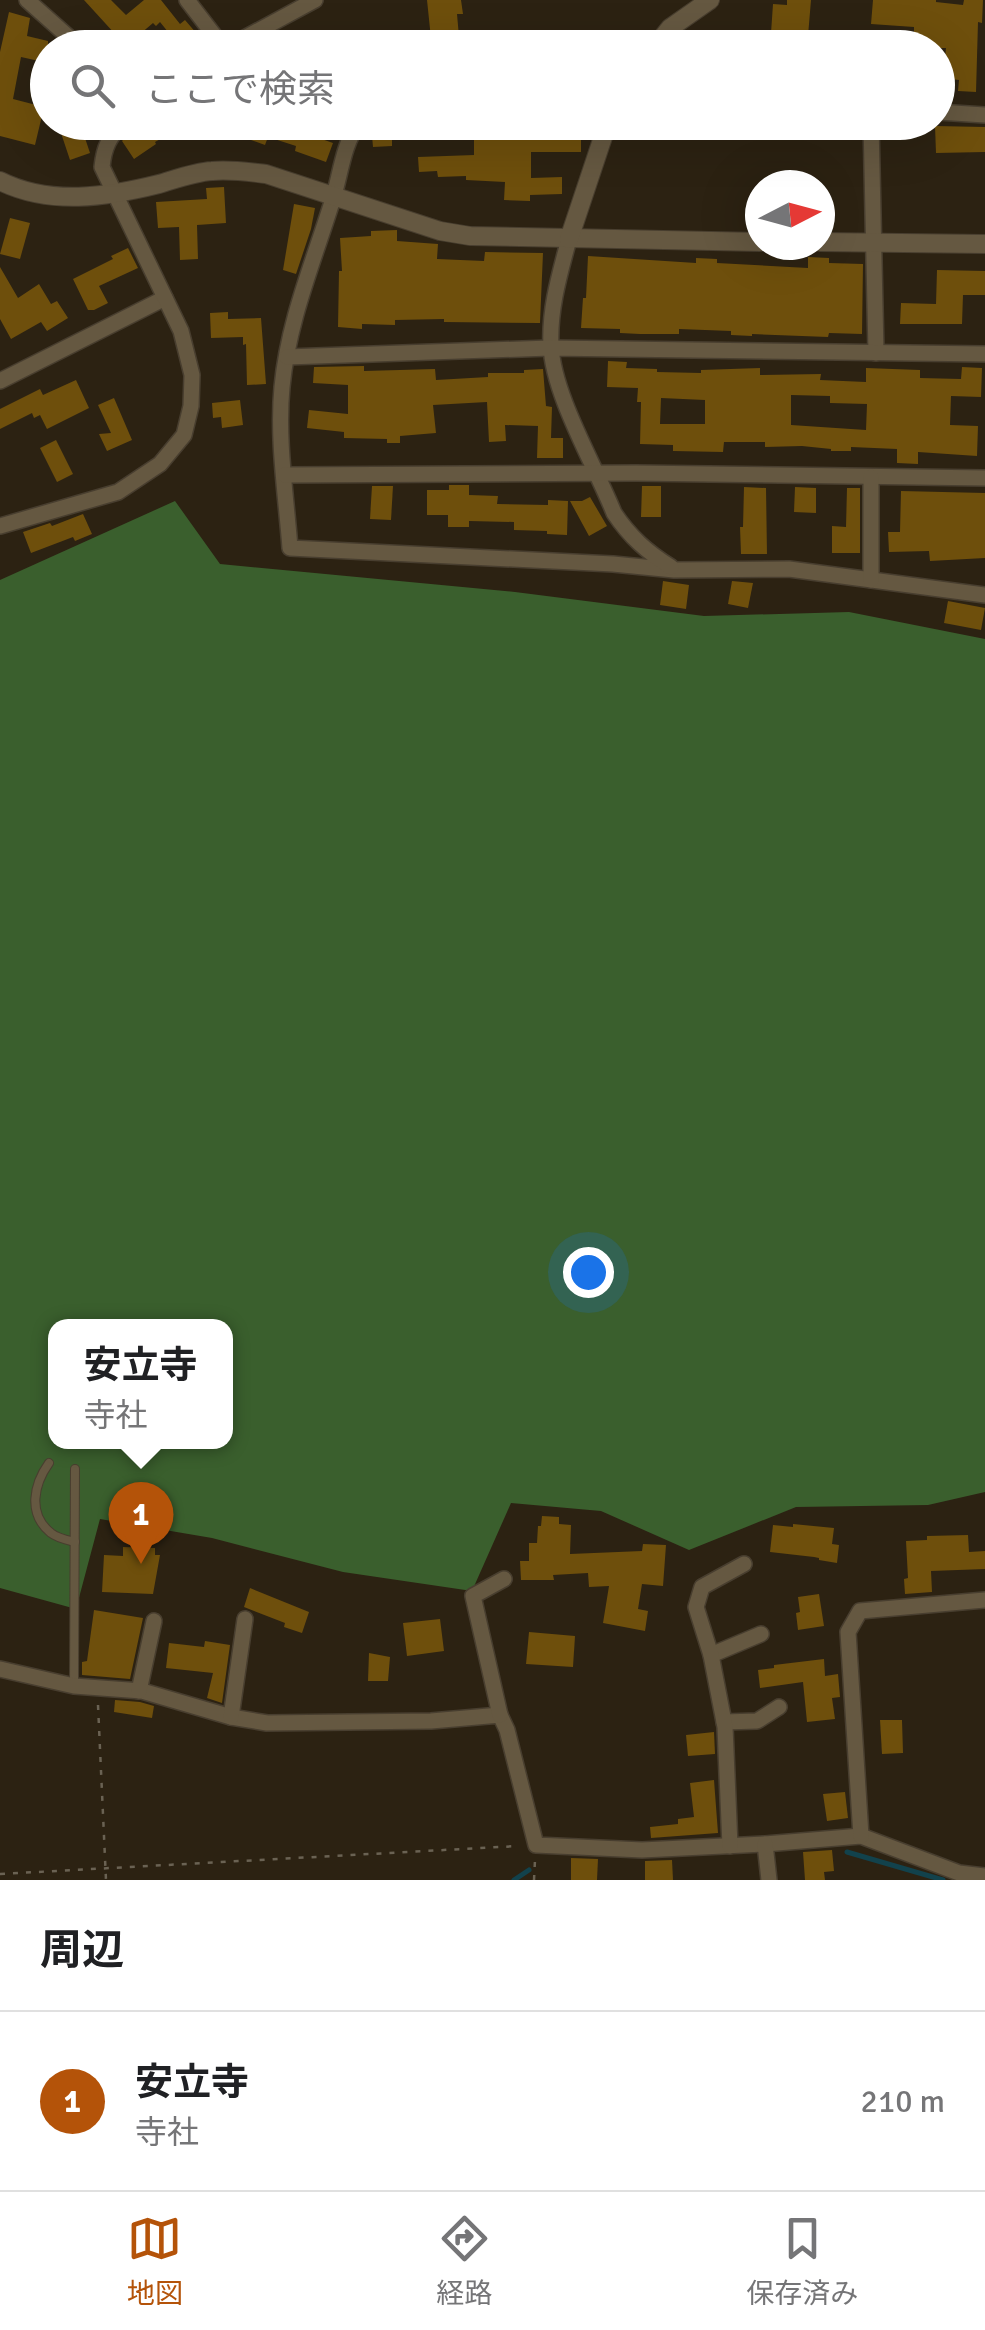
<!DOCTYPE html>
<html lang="ja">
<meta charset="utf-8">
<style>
body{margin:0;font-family:Signika,"Noto Sans JP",sans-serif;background:#f6f6f6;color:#202124}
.compass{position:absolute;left:745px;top:170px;width:90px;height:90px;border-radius:50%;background:#fff;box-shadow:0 10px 40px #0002;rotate:84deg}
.you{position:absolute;left:588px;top:1272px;width:35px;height:35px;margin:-25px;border:8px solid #fff;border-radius:50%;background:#1a73e8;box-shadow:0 0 0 15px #1a73e833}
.badge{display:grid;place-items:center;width:65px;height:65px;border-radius:50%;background:#b45309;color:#fff;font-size:32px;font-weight:700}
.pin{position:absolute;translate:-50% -82px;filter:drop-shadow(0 2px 5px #0008)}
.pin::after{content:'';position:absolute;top:52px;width:35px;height:30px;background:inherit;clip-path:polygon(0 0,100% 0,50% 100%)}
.popup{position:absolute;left:48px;top:1319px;width:185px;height:130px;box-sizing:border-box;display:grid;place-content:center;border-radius:20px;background:#fff;filter:drop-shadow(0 2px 8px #0005);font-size:32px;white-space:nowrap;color:#757577}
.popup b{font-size:38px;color:#202124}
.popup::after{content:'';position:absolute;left:50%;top:100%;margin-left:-20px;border:20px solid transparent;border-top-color:#fff}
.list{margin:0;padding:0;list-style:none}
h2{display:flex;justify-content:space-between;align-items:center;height:130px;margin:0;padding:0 40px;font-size:42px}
h2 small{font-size:32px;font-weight:400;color:#757577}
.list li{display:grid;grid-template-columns:65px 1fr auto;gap:30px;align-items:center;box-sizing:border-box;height:180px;padding:0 40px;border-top:2px solid #e0e0e0}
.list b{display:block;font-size:38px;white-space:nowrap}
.list p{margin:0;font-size:32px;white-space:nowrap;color:#757577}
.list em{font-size:32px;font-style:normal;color:#757577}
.icon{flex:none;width:55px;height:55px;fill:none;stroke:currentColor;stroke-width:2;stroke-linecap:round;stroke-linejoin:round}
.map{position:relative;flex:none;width:985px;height:1880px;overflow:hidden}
.search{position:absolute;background:#fff;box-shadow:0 10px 40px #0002;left:30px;right:30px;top:30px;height:110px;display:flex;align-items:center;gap:25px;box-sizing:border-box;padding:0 35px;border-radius:55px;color:#757577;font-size:38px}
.sheet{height:310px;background:#fff}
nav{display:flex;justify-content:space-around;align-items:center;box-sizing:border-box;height:140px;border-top:2px solid #e0e0e0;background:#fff;font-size:28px;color:#757577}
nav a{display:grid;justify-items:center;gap:5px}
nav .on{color:#b45309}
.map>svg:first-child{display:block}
.forest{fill:#3a5f2d;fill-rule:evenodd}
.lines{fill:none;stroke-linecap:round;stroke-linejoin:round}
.stream{stroke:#12424c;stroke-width:5}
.building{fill:#6e4f0c;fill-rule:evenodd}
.service-casing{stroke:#483e2f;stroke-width:10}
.minor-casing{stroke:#483e2f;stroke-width:18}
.tertiary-casing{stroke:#483e2f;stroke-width:20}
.path{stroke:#6a6253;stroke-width:2.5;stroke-dasharray:5 8;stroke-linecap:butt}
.service{stroke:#655841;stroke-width:8}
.minor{stroke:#655841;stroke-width:15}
.tertiary{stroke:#655841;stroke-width:18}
</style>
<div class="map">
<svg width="985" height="1880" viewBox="0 0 985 1880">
<rect width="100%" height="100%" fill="#2c2212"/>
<path class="forest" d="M 175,501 L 220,564 L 515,592 L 704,616 L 849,612 L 985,639 L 985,1492 L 928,1505 L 796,1507 L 689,1550 L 601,1511 L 511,1503 L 472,1591 L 343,1572 L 212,1538 L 100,1519 L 76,1609 L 0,1588 L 0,580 ZM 56,1326 L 226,1326 L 226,1442 L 56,1442 Z"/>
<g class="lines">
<g class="stream">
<polyline points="847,1852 943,1880"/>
<polyline points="514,1880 529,1870"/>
</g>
</g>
<g class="building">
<polygon points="84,0 111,0 126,15 144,0 161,0 180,24 185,20 203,41 195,48 181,48 160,22 156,26 153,23 126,46"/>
<polygon points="427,0 461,0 463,14 457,14 460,48 432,48"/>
<polygon points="787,0 811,0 808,36 804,36 803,48 775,48 776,34 771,33 773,4 787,5"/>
<polygon points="873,0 936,0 936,2 963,5 964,0 983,0 982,23 978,22 976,92 958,91 959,80 943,78 946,48 915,48 917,34 914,34 914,27 871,24"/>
<polygon points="9,12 30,18 27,36 48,41 48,63 21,57 13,99 44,107 35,145 0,136 0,52"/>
<polygon points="143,122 191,122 155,142 156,144 134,159 122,141 132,130"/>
<polygon points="257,122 295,122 293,129 333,143 326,162 295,151 296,146 268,137 265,145 251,140"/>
<polygon points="429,122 429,137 392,136 392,146 373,147 372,136 364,136 370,124"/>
<polygon points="480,122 581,122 581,152 531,152 531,178 562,177 562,194 530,195 530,201 504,200 505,182 466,180 466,176 438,177 437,171 419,172 418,157 474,155 474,136 480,136"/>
<polygon points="80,123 90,153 70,160 60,130"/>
<polygon points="935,126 985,127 985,152 936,153"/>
<polygon points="224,187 226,223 197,225 198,259 180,260 179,227 158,228 156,202 207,199 206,188"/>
<polygon points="294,204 315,208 311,229 296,274 283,270"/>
<polygon points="10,218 30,223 20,259 0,254"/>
<polygon points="397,230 397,241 438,244 437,259 484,261 485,252 543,253 540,323 444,322 444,319 395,320 395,325 362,324 362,329 338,327 339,271 342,271 340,238 371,236 371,231"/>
<polygon points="128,248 138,268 99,286 108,303 94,310 88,310 73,279 113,259 111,256"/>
<polygon points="588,256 696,263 696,258 717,259 717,263 808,268 808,257 829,258 829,263 863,264 862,334 829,333 828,337 752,334 752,336 731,335 731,331 679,329 679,334 640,334 620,333 620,329 581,328 583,298 586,298"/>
<polygon points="0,267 18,298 39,284 51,304 57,301 68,318 47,331 41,322 11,339 0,319"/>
<polygon points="937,270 985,271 985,295 963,295 962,324 900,324 901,303 936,304"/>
<polygon points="228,312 228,319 261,318 266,384 247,385 246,344 243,345 243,337 211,338 210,313"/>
<path d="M 608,361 L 627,362 L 626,368 L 657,369 L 657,372 L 701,373 L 701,370 L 760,368 L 760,375 L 821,374 L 820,380 L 866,382 L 866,368 L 920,370 L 920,378 L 961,379 L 962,367 L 982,368 L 981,397 L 951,396 L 950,425 L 978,426 L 977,456 L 918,452 L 918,464 L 897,463 L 897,449 L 851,447 L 851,451 L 831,451 L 831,449 L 802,446 L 765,447 L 765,442 L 724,442 L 723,452 L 673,451 L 673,445 L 640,444 L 641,402 L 637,402 L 638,388 L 607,387 ZM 791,395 L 830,396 L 830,403 L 867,404 L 866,430 L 791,425 ZM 661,398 L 705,400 L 705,424 L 660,424 Z"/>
<polygon points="364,366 364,371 435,369 436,380 488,377 488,373 524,373 524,370 543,369 546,406 552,407 551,438 563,438 563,458 537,458 538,426 505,425 506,441 489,442 487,402 433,405 436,433 400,436 400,443 387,443 387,439 344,438 344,432 307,428 309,410 348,414 348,385 313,383 314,367"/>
<polygon points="76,380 89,408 47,429 40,415 34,418 32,413 0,429 0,409 40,389 43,395"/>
<polygon points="114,398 132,440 107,451 99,434 111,433 98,405"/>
<polygon points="240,400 243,425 222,428 221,417 213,418 212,403"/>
<polygon points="56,440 73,474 57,482 40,448"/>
<polygon points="449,485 469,485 469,495 498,496 497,504 548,505 548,500 568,501 567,535 547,534 547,531 514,530 514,522 469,521 469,527 448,527 448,515 427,515 427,490 449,490"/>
<polygon points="372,486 393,486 391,520 370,519"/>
<polygon points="642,486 661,486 661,517 641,517"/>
<polygon points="744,487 766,488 767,554 741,554 740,527 743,527"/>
<polygon points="795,487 816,488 816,513 794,512"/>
<polygon points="847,488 860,488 860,553 832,553 832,526 846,527"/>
<polygon points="901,491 985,493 985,558 930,561 929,551 889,552 888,532 900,532"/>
<polygon points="590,497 607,526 589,536 570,501 582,501"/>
<polygon points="83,514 92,534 75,541 73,537 31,553 23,532 50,523 52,526"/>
<polygon points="663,581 689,585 686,609 660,605"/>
<polygon points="732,581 753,583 748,608 728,604"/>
<polygon points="948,601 985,608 981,630 944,623"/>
<polygon points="542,1516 559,1517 559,1524 571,1525 570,1554 642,1551 643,1544 666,1545 663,1586 642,1584 638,1609 648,1611 645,1631 603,1623 609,1586 589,1587 588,1573 553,1575 554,1580 521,1580 520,1561 529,1561 529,1543 537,1543 538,1526 541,1526"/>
<polygon points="793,1524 834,1528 832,1544 839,1545 837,1563 819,1560 819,1558 814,1557 770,1552 773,1525 793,1527"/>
<polygon points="968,1535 969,1552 985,1551 985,1569 931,1571 932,1592 905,1594 904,1579 908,1578 906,1541 927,1540 927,1536"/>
<polygon points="123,1547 155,1548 155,1555 160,1555 153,1594 102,1592 104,1555 123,1556"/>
<polygon points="250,1588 309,1612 302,1633 284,1627 285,1623 244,1607"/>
<polygon points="819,1594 824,1626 798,1630 796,1613 800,1612 798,1597"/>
<polygon points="94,1610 143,1618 130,1679 82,1675 82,1662 87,1661"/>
<polygon points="440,1619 444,1651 407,1656 403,1623"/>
<polygon points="529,1632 575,1636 573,1667 526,1664"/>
<polygon points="205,1641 230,1645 222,1703 207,1698 213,1673 166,1668 169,1643 204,1647"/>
<polygon points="369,1653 390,1657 388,1681 368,1681"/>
<polygon points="824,1659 825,1676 838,1674 840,1697 832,1698 835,1719 807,1722 803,1682 760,1688 758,1670 774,1668 774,1665"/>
<polygon points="115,1700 140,1702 154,1706 152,1718 114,1712"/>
<polygon points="880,1720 902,1720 903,1753 882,1754"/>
<polygon points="714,1732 715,1754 688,1756 686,1735"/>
<polygon points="714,1780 718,1833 651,1838 650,1827 678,1824 678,1819 694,1817 690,1783"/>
<polygon points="845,1792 848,1818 827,1821 823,1794"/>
<polygon points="832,1850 834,1871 824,1872 825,1880 805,1880 803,1852"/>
<polygon points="571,1858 598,1859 597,1880 571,1880"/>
<polygon points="672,1860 673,1880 645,1880 645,1861"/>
</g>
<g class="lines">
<g class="service-casing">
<g id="service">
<path d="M 49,1463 C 34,1484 27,1514 51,1533 C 57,1538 67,1540 75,1542"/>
<polyline points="74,1684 75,1469"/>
</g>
</g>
<g class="minor-casing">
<g id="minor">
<polyline points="27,0 81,48"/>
<polyline points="187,0 224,48"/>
<polyline points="226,48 315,0"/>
<polyline points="938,112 985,115"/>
<path d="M 359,122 C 342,147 341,174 332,202 C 313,263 288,322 282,387 C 277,439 286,495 290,548 L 613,564 L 674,570 L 789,569 L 985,595"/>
<polyline points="871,122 876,353"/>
<path d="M 569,239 C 560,273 549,309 551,346 C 553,395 595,465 614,513 C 630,537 647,552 671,567"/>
<polyline points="287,357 550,348 985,354"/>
<polyline points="0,381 165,298"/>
<polyline points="285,475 636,473 985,478"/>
<path d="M 0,526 L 118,492 L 160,464 L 184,435 L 191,406 L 192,375 L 181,331 L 102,167 C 104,147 109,137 124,122"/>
<polyline points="871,580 871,477"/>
<polyline points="711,1655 761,1634"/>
<polyline points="0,1669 74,1686 142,1691 231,1717 267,1723 431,1721 500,1715 507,1730 536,1845 642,1850 765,1844 861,1836 959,1873 985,1876"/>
<polyline points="139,1691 154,1621"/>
<polyline points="500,1715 473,1596 504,1579"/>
<polyline points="231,1717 245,1619"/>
<polyline points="724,1722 757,1721 779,1707"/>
<polyline points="861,1836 848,1632 860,1611 985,1600"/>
<polyline points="765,1844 769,1880"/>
<polyline points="730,1846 725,1727 711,1655 696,1607 702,1587 744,1564"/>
</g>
</g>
<g class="tertiary-casing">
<g id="tertiary">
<polyline points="654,48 670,28 710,0"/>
<path d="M 0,181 C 50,206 107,197 159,184 C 176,179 195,172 212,171 C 230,169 248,172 266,174 L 440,231 L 470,236 L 760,242"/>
<polyline points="569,239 608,122"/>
<polyline points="820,242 985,244"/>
</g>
</g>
<g class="path">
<polyline points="98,1705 106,1880"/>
<polyline points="0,1874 518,1846"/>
<polyline points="534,1880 535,1860"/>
</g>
<use href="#service" class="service"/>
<use href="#minor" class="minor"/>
<use href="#tertiary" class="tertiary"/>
</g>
</svg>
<svg class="compass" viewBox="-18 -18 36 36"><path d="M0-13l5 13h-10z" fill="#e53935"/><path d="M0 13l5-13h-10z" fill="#757577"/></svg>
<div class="you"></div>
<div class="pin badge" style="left:141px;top:1564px">1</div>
<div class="popup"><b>安立寺</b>寺社</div>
<div class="search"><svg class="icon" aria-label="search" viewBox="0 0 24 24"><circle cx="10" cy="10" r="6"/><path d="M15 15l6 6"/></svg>ここで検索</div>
</div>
<section class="sheet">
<h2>周辺<small></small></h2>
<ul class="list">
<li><span class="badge">1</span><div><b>安立寺</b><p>寺社</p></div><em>210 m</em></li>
</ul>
</section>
<nav>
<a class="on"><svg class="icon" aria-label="map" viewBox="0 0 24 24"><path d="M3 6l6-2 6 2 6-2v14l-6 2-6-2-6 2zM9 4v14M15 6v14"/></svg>地図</a>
<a><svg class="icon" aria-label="directions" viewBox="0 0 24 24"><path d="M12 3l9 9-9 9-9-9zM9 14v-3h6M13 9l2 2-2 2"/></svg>経路</a>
<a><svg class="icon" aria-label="saved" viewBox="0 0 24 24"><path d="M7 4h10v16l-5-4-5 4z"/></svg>保存済み</a>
</nav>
